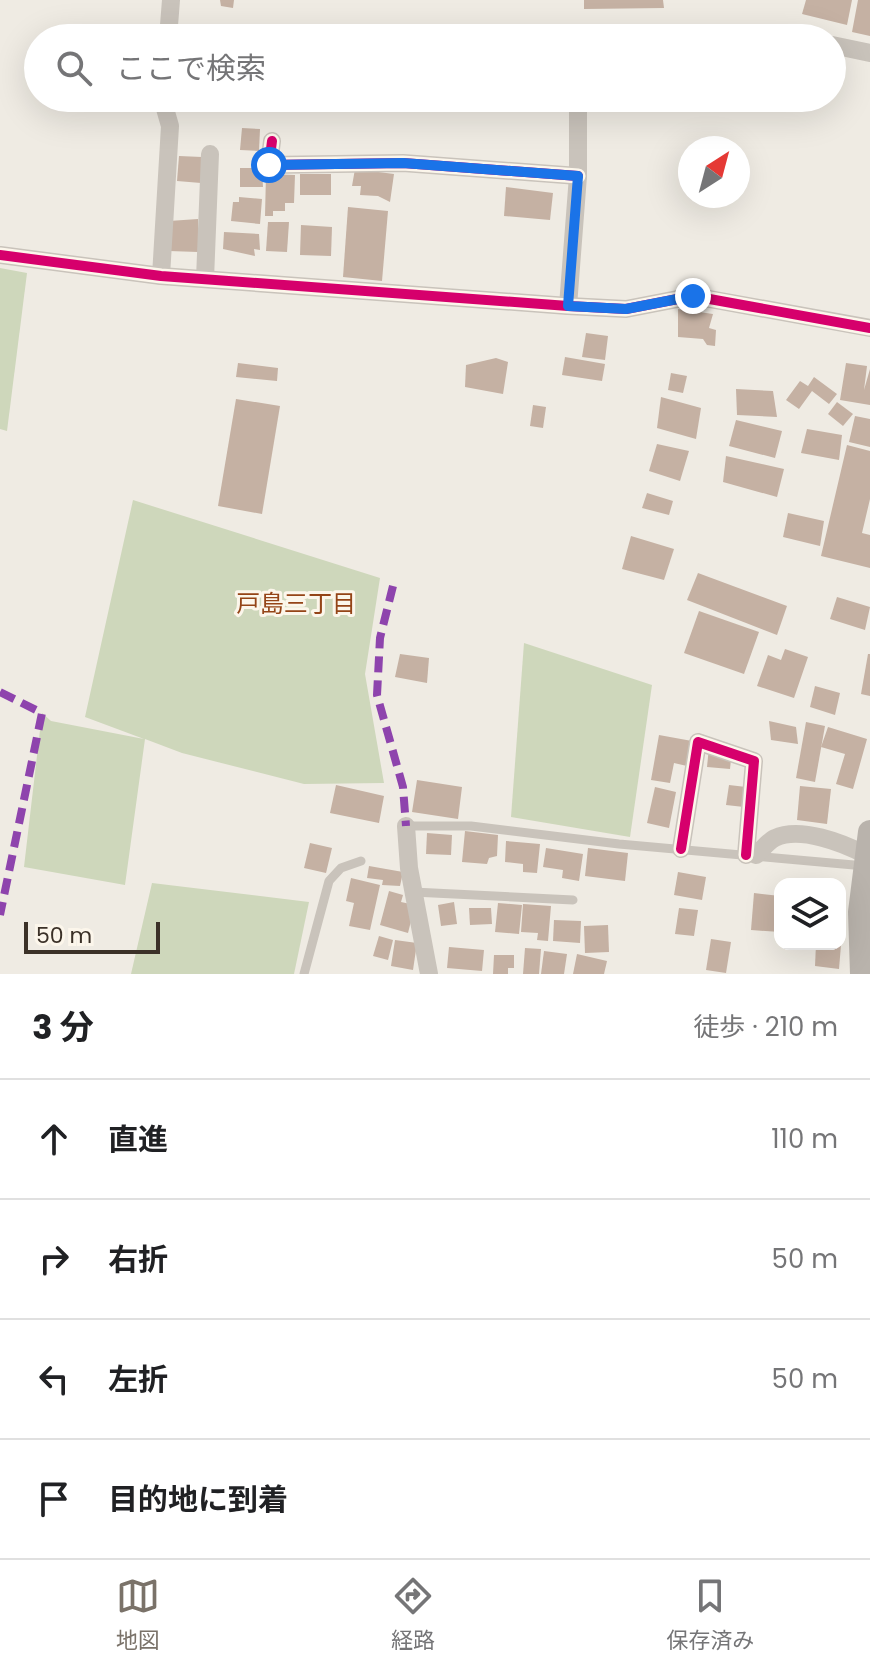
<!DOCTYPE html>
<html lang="ja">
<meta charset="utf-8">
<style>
body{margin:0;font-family:Poppins,"Noto Sans JP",sans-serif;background:#f6f6f6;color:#202124}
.controls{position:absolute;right:24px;bottom:24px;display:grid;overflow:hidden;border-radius:16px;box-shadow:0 8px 32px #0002}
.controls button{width:72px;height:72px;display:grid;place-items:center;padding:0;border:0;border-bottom:2px solid #e0e0e0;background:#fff;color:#202124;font:40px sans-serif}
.compass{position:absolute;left:678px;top:136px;width:72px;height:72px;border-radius:50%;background:#fff;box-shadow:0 8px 32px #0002;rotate:36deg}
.scale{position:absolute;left:24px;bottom:20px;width:136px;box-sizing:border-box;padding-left:8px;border:4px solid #3b3128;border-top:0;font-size:22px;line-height:28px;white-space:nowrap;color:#3b3128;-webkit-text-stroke:6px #fcf6eb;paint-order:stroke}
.stop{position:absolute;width:24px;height:24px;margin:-18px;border:6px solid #1a73e8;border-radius:50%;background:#fff}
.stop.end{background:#1a73e8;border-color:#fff;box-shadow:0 2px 8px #0008}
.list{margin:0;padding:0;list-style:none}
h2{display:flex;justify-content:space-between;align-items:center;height:104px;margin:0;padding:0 32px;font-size:34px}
h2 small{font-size:26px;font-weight:400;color:#757577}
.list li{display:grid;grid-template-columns:52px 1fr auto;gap:24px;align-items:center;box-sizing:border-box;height:120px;padding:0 32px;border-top:2px solid #e0e0e0}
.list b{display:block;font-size:30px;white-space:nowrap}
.list em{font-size:26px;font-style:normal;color:#757577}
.icon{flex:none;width:44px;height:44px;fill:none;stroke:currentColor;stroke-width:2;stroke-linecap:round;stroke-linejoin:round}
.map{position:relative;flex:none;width:870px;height:974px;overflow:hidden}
.search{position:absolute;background:#fff;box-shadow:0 8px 32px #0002;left:24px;right:24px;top:24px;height:88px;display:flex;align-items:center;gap:20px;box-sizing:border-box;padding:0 28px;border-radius:44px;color:#757577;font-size:30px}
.sheet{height:584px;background:#fff}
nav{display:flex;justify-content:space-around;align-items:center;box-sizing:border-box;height:112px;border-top:2px solid #e0e0e0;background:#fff;font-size:22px;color:#757577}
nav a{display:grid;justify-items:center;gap:4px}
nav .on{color:#7a7269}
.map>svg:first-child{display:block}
.green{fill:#ced7bb}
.building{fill:#c5b1a3}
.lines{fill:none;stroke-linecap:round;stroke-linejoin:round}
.lane{stroke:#c9c3bb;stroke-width:9}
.street{stroke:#c9c3bb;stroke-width:18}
.secondary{stroke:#b9b3ac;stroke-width:24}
.quiet{stroke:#8e44ad;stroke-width:8;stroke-dasharray:16 8;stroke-linecap:butt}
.cycleway-casing{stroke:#fcf6eb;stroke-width:15}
.cycleway{stroke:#d6006c;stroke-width:10}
.route{stroke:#1a73e8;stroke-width:10}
.labels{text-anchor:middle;stroke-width:6;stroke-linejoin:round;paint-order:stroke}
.neighbourhood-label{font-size:24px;fill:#944417;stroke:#fcf6eb}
</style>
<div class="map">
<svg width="870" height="974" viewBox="0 0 870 974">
<rect width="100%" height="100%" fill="#efebe3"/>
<g class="green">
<polygon points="0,268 27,273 7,431 0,429"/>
<polygon points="133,500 380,578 365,674 384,783 304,784 182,753 145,739 125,885 24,867 42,713 51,721 144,739 85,717"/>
<polygon points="524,643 652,685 630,837 511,817"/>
<polygon points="152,883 309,902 294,974 131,974"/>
</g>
<g class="building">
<polygon points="220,0 234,0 233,8 221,6"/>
<polygon points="584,0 663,0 664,8 584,9"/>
<polygon points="806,0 852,0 847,25 802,14"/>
<polygon points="858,0 870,0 870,36 852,32"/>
<polygon points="190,24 226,27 226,38 188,38"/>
<polygon points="186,98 224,98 223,107 186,103"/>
<polygon points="242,128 260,129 259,151 240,150"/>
<polygon points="179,156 202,157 201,183 177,181"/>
<polygon points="240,168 262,168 263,187 240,187"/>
<polygon points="355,169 394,174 390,202 378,196 360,195 361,186 352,186"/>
<polygon points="266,174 295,175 294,203 285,203 285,211 273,211 273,216 265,216"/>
<rect x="300" y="174" width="31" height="21"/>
<polygon points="506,187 553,193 550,220 504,216"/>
<polygon points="239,197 262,199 260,224 231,221 233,202 239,202"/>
<polygon points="348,207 388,211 382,281 343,277"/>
<polygon points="198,219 198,252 169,251 169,221"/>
<polygon points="268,222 289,222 287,252 266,251"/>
<polygon points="301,225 332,227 331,256 300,255"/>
<polygon points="224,232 259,234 260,250 254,249 255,256 223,249"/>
<polygon points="678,309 713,314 709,328 716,330 715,346 707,345 703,339 678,337"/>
<polygon points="586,333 608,336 605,360 582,357"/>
<polygon points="565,357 605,364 602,381 562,375"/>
<polygon points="496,358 508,362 503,394 465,387 466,365"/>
<polygon points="238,363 278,368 277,381 236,377"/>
<polygon points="846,363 867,366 864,390 870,369 870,405 840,400"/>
<polygon points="671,373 687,376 683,393 668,390"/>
<polygon points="814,377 837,394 829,404 812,391 799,409 786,400 800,381 808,386"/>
<polygon points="736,389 773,391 777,417 737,415"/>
<polygon points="661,397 701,408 696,439 657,428"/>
<polygon points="236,399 280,406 262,514 218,506"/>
<polygon points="837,402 853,414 843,426 828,414"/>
<polygon points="533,405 546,407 543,428 530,426"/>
<polygon points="855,416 870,419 870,447 849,442"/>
<polygon points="736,420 782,431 775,458 729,446"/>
<polygon points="807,429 842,435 839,460 801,453"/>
<polygon points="657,444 689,451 680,481 649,471"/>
<polygon points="847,445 870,451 870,499 862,533 870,535 870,568 821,556"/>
<polygon points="726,456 784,469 777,497 723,482"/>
<polygon points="647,493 673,501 669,515 642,508"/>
<polygon points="788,513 824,521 820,546 783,537"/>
<polygon points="631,536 674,549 664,580 622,569"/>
<polygon points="698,573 787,606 777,635 687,600"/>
<polygon points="837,597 870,607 865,630 830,619"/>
<polygon points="699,611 759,632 744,674 684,653"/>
<polygon points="785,649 808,657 794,698 757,686 768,655 781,660"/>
<polygon points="400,654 429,658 427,683 395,677"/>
<polygon points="868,654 870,654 870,696 861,694"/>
<polygon points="815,686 840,693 835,715 810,707"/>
<polygon points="769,721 796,727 798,744 771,740"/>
<polygon points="806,722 825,726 815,782 796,778"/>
<polygon points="828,727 867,739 853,789 836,784 845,754 821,747"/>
<polygon points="659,735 692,741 687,766 674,763 670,783 651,780"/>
<polygon points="709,747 732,750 730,769 707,767"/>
<polygon points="417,780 462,787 458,819 412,812"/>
<polygon points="336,785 384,796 379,823 330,813"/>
<polygon points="729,785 746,787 744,807 726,805"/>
<polygon points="800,786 831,789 827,824 797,820"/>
<polygon points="655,787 676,792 669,828 647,823"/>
<polygon points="465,831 498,835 497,856 489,858 487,864 462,862"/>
<polygon points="427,833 452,835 451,855 426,854"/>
<polygon points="506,841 540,844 537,873 523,872 523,864 505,862"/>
<polygon points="310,843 332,848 326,873 304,868"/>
<polygon points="546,848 583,854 579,881 562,878 563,870 543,867"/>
<polygon points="588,848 628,853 625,881 585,876"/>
<polygon points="369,866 403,872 400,886 382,885 383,880 367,878"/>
<polygon points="678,872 706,877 702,900 674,895"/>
<polygon points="351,878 380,885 370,930 349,926 354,903 346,901"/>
<polygon points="389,891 403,895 401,902 415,905 408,933 380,925"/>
<polygon points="754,893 780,896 780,932 751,930"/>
<polygon points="840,900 846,901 843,937 840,937"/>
<polygon points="454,902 457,924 441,926 438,905"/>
<polygon points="498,903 522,905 519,934 495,932"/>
<polygon points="523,904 551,906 548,941 537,940 538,933 521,932"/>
<polygon points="469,908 491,908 492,924 470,925"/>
<polygon points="679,908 698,910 694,936 675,934"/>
<polygon points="554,920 581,921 580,943 553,941"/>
<polygon points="608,925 609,952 585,953 584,926"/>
<polygon points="379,936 393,940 388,960 373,956"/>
<polygon points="711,939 731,942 726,973 706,970"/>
<polygon points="395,940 417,943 413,970 391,966"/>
<polygon points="816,944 841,945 839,969 815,966"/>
<polygon points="449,947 484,950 482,971 447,968"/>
<polygon points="525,948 541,949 539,974 523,974"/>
<polygon points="544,951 567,954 564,974 541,974"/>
<polygon points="577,954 607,961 604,974 573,974"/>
<polygon points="494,955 514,955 514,968 508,968 508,974 493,974"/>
</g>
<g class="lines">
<g class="lane">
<polyline points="406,826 471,826 619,844 865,866"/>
<polyline points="413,892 573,900"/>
<polyline points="304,974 329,881 341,868 361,861"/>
</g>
<g class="street">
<polyline points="168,38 171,0"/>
<polyline points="621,38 748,38"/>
<polyline points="832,45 870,53"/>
<polyline points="272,141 269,165 403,163 578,176"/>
<polyline points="0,255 161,276 568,306 626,309 693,296 870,328"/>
<polyline points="161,276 170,126 162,98"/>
<polyline points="205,279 210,154"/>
<polyline points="568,306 578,176 578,98"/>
<polyline points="406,826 409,868 429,974"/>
<polyline points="681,849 698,742 754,761 746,855"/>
<path d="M 756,855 C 762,850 768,841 775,838 C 800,826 843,843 866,855"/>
</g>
<polyline class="secondary" points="862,974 860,912 870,832"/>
<g class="quiet">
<polyline points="393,586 380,638 377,695 403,787 406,826"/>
<polyline points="0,692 42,713 0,915"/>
</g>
<g class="cycleway-casing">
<g id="cycleway">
<polyline points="272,141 269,165 403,163 578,176"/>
<polyline points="0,255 161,276 568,306 626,309 693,296 870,328"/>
<polyline points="681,849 698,742 754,761 746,855"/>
</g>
</g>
<use href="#cycleway" class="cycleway"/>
</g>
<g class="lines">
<polyline class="route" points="269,165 403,163 578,176 568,306 626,309 693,296"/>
</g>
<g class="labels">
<g class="neighbourhood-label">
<text x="296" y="612">戸島三丁目</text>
</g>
</g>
</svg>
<div class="controls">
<button><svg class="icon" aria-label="layers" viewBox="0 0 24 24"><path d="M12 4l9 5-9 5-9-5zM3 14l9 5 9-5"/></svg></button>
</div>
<svg class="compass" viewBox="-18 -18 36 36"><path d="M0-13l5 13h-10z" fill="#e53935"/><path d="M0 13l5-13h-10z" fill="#757577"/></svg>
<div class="scale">50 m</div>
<div class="stop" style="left:269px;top:165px"></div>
<div class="stop end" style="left:693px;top:296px"></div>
<div class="search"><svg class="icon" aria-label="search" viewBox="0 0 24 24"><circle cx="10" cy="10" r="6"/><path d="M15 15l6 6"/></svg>ここで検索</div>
</div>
<section class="sheet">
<h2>3 分<small>徒歩 · 210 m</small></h2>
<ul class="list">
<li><svg class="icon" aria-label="ahead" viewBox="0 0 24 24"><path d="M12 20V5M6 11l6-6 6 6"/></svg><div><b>直進</b></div><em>110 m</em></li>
<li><svg class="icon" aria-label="right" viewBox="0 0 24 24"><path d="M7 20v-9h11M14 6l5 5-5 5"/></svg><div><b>右折</b></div><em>50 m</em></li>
<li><svg class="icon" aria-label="left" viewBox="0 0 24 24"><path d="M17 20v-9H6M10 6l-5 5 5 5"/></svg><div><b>左折</b></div><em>50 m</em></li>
<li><svg class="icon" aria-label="arrive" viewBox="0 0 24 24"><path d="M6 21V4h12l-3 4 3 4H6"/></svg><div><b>目的地に到着</b></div></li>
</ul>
</section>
<nav>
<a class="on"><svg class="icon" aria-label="map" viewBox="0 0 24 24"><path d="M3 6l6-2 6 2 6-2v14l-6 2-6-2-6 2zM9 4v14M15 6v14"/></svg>地図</a>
<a><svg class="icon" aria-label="directions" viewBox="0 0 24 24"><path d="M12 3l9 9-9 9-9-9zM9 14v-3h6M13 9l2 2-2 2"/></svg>経路</a>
<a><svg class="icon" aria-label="saved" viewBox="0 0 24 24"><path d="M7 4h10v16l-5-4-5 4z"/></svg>保存済み</a>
</nav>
